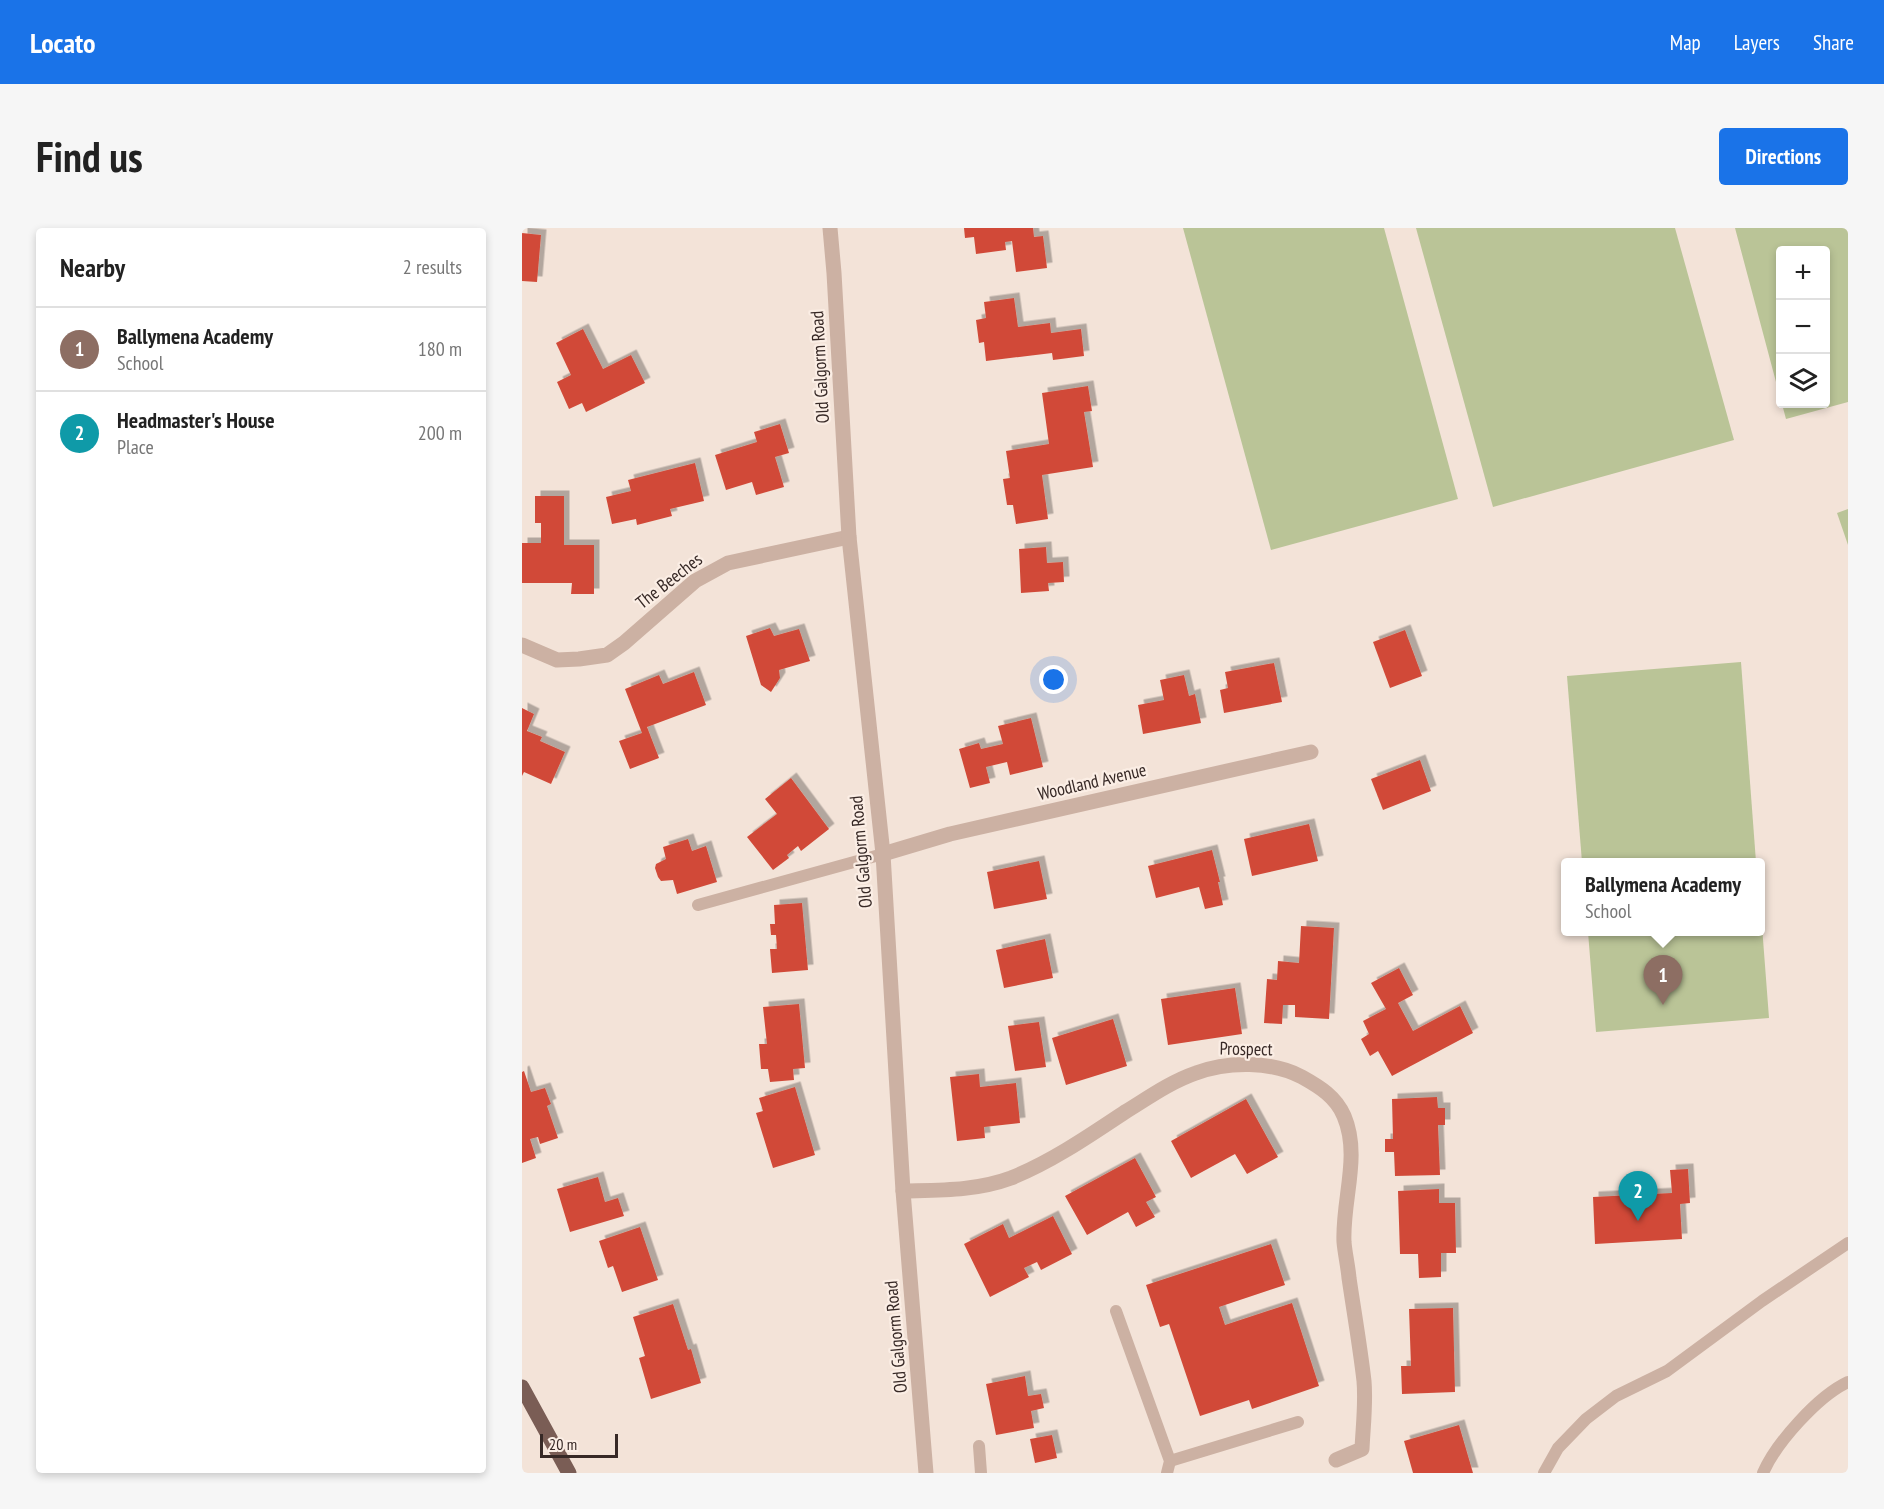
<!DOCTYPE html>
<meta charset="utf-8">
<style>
body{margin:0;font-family:"PT Sans Narrow",sans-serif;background:#f6f6f6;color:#222}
.controls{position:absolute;right:18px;top:18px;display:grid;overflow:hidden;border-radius:6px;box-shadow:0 3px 9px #0003}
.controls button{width:54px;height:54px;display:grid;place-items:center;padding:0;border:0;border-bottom:2px solid #e0e0e0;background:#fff;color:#222;font:30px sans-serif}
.scale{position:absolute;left:18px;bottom:15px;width:78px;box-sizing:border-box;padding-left:6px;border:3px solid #372926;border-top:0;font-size:16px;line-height:21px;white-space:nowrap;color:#372926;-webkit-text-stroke:4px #fbeee5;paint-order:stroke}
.you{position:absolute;left:532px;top:452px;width:21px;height:21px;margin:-15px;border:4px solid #fff;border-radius:50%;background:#1a73e8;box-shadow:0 0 0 9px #1a73e833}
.badge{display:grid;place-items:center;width:39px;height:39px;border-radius:50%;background:#1a73e8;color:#fff;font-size:20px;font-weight:700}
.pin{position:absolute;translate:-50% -50px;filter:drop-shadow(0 2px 3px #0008)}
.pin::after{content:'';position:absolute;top:32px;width:21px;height:18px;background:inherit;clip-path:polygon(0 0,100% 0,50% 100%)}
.popup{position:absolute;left:1039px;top:630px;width:204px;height:78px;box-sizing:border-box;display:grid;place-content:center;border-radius:6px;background:#fff;filter:drop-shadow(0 2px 4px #0005);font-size:20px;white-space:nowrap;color:#767676}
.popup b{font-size:22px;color:#222}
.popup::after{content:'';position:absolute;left:50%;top:100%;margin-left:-12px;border:12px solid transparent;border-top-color:#fff}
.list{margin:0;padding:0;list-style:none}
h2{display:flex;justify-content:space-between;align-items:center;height:78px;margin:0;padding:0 24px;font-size:26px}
h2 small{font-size:20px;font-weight:400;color:#767676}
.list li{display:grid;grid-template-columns:39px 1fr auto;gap:18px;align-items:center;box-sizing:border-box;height:84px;padding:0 24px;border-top:2px solid #e0e0e0}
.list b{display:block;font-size:22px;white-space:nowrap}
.list p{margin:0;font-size:20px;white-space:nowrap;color:#767676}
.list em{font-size:20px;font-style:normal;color:#767676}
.icon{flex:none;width:33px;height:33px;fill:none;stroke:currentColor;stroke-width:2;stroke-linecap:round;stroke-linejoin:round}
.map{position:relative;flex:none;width:1326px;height:1245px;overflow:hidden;border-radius:6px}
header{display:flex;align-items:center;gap:36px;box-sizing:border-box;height:84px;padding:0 30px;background:#1a73e8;color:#fff}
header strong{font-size:28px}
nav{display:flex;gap:33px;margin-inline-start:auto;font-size:21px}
.intro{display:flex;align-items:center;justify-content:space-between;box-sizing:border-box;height:144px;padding:0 36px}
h1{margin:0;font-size:42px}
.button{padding:15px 27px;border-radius:6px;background:#1a73e8;color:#fff;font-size:21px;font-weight:700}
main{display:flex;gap:36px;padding:0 36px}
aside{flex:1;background:#fff;border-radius:6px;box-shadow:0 3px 9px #0003}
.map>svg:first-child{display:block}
.green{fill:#bac497}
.building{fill:#d14a38;filter:url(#shadow)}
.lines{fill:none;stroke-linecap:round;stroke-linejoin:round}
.service{stroke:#ccb1a3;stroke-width:12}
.minor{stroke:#ccb1a3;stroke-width:15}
.tertiary{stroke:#ccb1a3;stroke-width:15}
.primary{stroke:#7a5d55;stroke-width:15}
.labels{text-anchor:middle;stroke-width:4.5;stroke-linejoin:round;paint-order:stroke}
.street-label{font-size:18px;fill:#372926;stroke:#fbeee5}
</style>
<header>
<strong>Locato</strong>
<nav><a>Map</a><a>Layers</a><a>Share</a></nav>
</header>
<div class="intro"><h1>Find us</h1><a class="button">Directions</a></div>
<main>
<aside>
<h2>Nearby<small>2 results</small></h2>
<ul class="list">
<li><span class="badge" style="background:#8d6e63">1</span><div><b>Ballymena Academy</b><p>School</p></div><em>180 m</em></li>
<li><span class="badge" style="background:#0f9aa8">2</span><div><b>Headmaster's House</b><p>Place</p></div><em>200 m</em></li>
</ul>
</aside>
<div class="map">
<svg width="1326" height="1245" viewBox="0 0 1326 1245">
<defs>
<filter id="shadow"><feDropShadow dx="5.5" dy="-5.5" stdDeviation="0" flood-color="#0004"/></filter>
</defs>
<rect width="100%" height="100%" fill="#f3e3d8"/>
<g class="green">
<polygon points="661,0 862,0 936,271 749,322"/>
<polygon points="894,0 1153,0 1212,212 971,279"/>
<polygon points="1213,0 1326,0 1326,174 1264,191 1260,176 1304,176 1304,22 1258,22 1258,169"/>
<polygon points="1326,281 1326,317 1315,285"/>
<polygon points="1219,434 1234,634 1060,634 1045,448"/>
<polygon points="1239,685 1247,790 1074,804 1066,704 1238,704"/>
</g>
<g class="building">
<polygon points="442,0 511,0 512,9 521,8 525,40 494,44 490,13 483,14 484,22 454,26 452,9 443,10"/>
<polygon points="0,5 19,7 15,54 0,53"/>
<polygon points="492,70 496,99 528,95 529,105 559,101 562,128 531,132 530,125 464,133 462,114 457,115 454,92 464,90 462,74"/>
<polygon points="61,101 81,141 109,127 123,155 64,184 60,175 47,181 35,154 49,147 34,115"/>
<polygon points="566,158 570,183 562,184 571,239 520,247 526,291 494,296 491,277 485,277 481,251 488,250 484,223 527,216 520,165"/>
<polygon points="258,196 267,225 253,229 262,259 234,267 230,254 204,262 193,227 235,214 232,204"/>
<polygon points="173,235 182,273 148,281 150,288 115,297 114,291 90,296 84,269 109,263 106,252"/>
<polygon points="13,268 42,268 42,317 72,317 72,366 49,366 50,355 0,355 0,315 19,315 19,295 13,295"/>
<polygon points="524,319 525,335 541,334 542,354 526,355 527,363 499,365 497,321"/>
<polygon points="248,400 252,408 277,401 288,433 257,442 258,450 249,464 239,457 224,408"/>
<polygon points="883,402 900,448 868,460 851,414"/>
<polygon points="752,435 760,474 702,485 698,462 706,460 703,444"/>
<polygon points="172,444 184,477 125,499 137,530 108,541 97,513 120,505 103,461 137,447 141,456"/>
<polygon points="662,447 667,468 673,466 679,495 621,506 616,477 642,472 638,452"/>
<polygon points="0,480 12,486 5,503 20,509 18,513 43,524 29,556 2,544 0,548"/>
<polygon points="509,490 521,539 488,547 485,534 464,539 468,555 448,560 437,521 457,515 459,521 481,516 476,498"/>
<polygon points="898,532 909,563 861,582 849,551"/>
<polygon points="269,550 307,601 279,623 276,618 265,627 267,630 251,642 225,609 255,586 243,571"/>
<polygon points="787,596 796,633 730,648 722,611"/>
<polygon points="166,611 170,623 184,618 195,654 155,666 151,652 139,653 136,649 133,640 134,636 144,631 141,619"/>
<polygon points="690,622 698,654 696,654 701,677 683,681 677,659 634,670 626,638"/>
<polygon points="517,633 525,671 472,681 465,644"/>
<polygon points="280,675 286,742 250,745 248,721 255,721 254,707 249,707 248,696 253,696 252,677"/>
<polygon points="779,698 812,700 807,791 773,789 773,777 761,777 760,796 742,795 745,751 755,752 756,733 777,735"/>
<polygon points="523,711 531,750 482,760 474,722"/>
<polygon points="877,740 891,767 876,775 891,803 938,778 951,805 870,848 856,823 848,828 839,811 847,806 841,793 864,781 849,755"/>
<polygon points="713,760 720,806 646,817 639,771"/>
<polygon points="277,776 283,840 271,841 272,852 248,854 246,841 239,841 237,816 245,816 241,779"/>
<polygon points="591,791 605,838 544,857 530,810"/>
<polygon points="517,794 524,839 493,843 486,798"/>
<polygon points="2,843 9,864 23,860 29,876 25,878 36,910 18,916 16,909 8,911 14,930 0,935 0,844"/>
<polygon points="457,846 458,859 494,855 498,895 462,899 463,910 435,913 428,849"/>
<polygon points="273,859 293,927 251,940 234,885 241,883 237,870"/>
<polygon points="915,869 916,880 923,880 923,897 916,897 918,947 873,948 872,924 863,924 863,911 871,911 870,871"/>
<polygon points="724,871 756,929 725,946 713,926 669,950 649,913"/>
<polygon points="613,930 634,969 624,974 633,989 614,999 606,984 565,1007 543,968"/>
<polygon points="1166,941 1168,975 1158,976 1160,1011 1073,1016 1071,969 1150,965 1148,942"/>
<polygon points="76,949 83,974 96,970 102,988 48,1004 35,961"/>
<polygon points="917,961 917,975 933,975 934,1025 919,1025 919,1049 897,1050 896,1026 878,1026 876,963"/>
<polygon points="531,988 550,1026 519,1042 515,1034 502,1040 507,1049 468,1069 442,1016 481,996 487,1010"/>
<polygon points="118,999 136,1052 100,1064 91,1038 86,1040 77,1013"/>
<polygon points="749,1016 763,1057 697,1079 703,1097 770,1075 797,1158 730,1181 727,1172 678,1188 647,1096 638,1099 624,1057"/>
<polygon points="151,1076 166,1122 169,1121 179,1155 129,1171 117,1130 123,1128 111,1089"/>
<polygon points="931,1080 933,1164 880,1166 879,1138 889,1138 887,1081"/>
<polygon points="503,1148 506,1168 519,1166 522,1180 509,1183 512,1200 474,1207 464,1156"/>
<polygon points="937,1197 951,1245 891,1245 882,1213"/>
<polygon points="530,1207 535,1230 513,1235 508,1211"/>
</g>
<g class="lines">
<g class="service">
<polyline points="176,677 361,626"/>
<polyline points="594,1083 648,1233 645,1245"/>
<polyline points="457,1218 459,1245"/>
<polyline points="648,1233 776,1194"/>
<polyline points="1022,1245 1036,1220 1064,1191 1094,1168 1145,1143 1240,1073 1326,1015"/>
<path d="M 1241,1245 C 1254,1215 1296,1168 1326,1154"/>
</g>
<g class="minor">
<polyline points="0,417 35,432 57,431 85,427 102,415 173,353 206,335 327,309"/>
<polyline points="361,626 428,606 789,524"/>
<path d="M 381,963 C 418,962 454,963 489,950 C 529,934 567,908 603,884 C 626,870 648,854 674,845 C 706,833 750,833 780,849 C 798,859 814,869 822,888 C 839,928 820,972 822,1014 C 823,1026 826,1038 827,1050 C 832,1084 838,1118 842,1153 C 844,1175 841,1199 840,1221 L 814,1232"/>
</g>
<polyline class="tertiary" points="308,0 312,45 327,309 361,626 381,963 404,1245"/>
<polyline class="primary" points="0,1159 47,1245"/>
</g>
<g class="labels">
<g class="street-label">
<text transform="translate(298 139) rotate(-93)" y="6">Old Galgorm Road</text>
<text transform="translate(147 353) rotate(-38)" y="6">The Beeches</text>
<text transform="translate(570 554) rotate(-13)" y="6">Woodland Avenue</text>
<text transform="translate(339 624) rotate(-95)" y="6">Old Galgorm Road</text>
<text transform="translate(724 821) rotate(1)" y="6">Prospect</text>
<text transform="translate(374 1109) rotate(-95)" y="6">Old Galgorm Road</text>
</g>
</g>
</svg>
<div class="controls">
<button>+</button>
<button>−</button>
<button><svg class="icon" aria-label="layers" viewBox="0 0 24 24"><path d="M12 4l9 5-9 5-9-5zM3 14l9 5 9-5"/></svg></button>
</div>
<div class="scale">20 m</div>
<div class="you"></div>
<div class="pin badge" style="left:1141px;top:777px;background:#8d6e63">1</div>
<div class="popup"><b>Ballymena Academy</b>School</div>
<div class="pin badge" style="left:1116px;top:993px;background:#0f9aa8">2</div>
</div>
</main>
